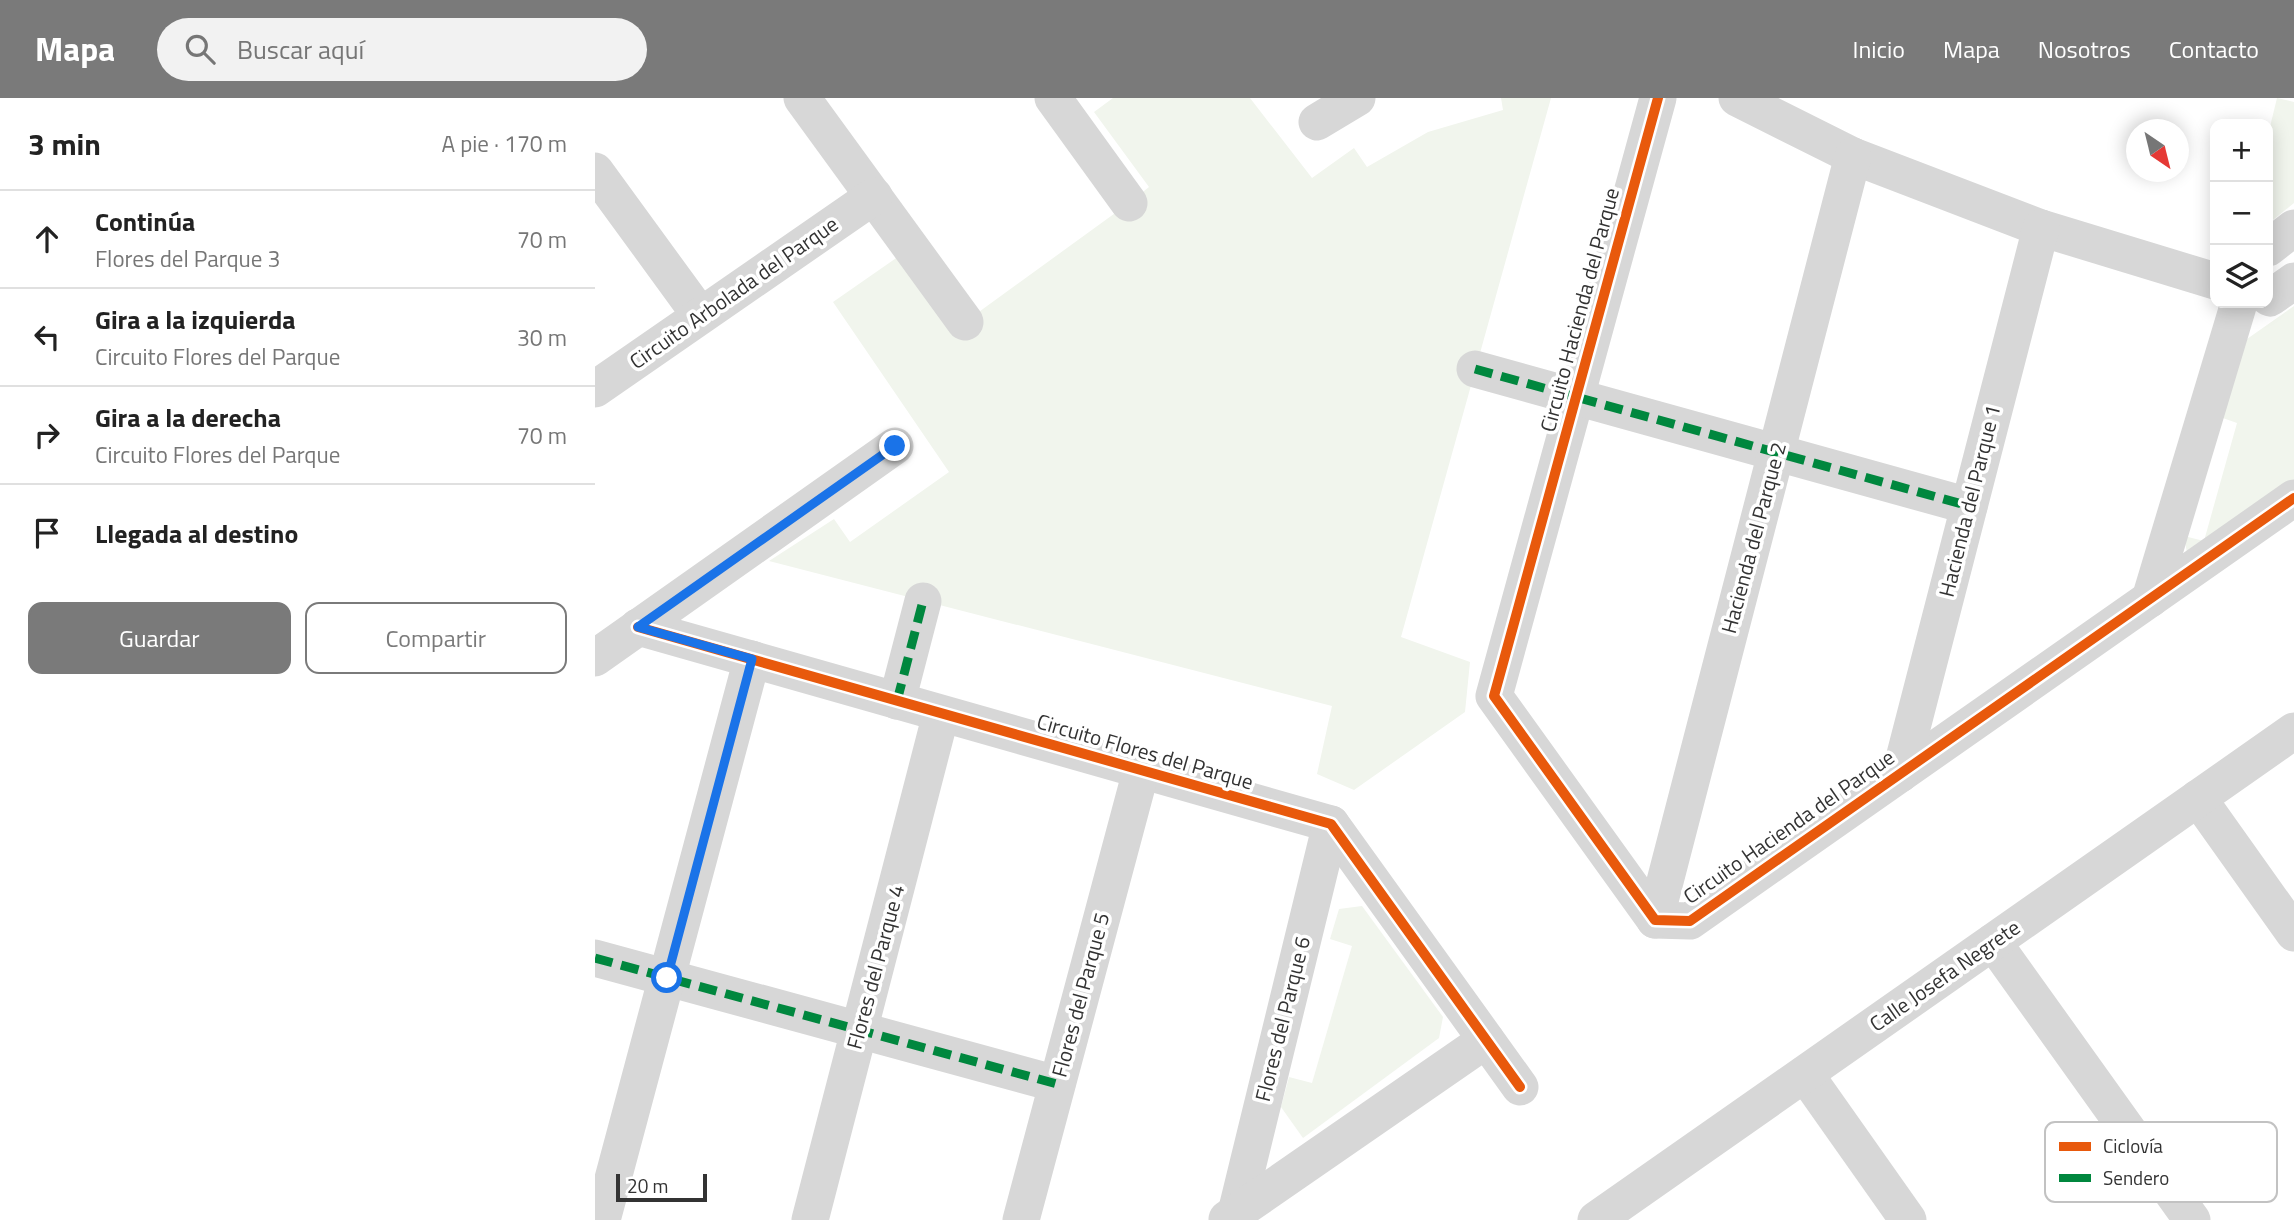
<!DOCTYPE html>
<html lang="es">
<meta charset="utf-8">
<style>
body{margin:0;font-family:"Titillium Web",sans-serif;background:#f2f2f2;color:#222}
.controls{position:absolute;right:21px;top:21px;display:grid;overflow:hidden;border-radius:14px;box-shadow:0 4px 18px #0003}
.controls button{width:63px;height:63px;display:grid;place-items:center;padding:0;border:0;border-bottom:2px solid #e0e0e0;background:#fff;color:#222;font:35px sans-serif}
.compass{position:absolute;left:1531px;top:21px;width:63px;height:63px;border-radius:50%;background:#fff;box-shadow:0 4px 18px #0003;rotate:145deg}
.scale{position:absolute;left:21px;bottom:18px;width:91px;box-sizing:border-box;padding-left:7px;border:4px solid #333;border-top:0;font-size:19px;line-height:24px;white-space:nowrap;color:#333;-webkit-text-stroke:5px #fff;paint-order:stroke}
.stop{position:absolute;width:21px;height:21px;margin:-16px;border:5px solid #1a73e8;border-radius:50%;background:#fff}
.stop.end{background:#1a73e8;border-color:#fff;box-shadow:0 2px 7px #0008}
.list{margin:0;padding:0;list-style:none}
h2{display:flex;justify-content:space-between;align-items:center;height:91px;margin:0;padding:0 28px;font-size:30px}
h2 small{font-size:23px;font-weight:400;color:#767676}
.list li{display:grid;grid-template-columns:46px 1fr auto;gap:21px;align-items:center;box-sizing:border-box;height:98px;padding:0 28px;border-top:2px solid #e0e0e0}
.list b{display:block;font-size:26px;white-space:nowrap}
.list p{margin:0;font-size:23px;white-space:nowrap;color:#767676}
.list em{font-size:23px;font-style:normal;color:#767676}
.actions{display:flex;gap:14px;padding:21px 28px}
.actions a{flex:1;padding:16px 0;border:2px solid #7a7a7a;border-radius:14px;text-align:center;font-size:24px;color:#7a7a7a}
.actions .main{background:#7a7a7a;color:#fff}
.icon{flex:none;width:38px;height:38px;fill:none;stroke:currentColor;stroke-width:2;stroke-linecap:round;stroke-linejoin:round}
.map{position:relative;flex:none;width:1699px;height:1122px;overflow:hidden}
header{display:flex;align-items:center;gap:42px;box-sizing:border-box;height:98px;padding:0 35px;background:#7a7a7a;color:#fff}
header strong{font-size:33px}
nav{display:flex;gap:38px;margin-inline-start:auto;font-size:24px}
.search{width:490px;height:63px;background:#f2f2f2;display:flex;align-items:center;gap:18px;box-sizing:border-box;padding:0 24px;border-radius:38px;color:#767676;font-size:26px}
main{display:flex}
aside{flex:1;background:#fff}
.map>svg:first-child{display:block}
.green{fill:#f1f5ed}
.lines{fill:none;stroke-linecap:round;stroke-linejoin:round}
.street{stroke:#d7d7d7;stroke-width:37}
.quiet{stroke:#00873e;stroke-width:9;stroke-dasharray:18 9;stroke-linecap:butt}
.cycleway-casing{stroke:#fff;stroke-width:15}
.cycleway{stroke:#e8590c;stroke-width:10}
.route{stroke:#1a73e8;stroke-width:9}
.labels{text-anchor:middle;stroke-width:7;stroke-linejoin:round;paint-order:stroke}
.street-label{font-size:21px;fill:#333;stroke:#fff}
.key{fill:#fff;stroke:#c2c2c2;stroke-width:2}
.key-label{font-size:19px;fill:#333}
</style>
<header>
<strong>Mapa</strong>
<div class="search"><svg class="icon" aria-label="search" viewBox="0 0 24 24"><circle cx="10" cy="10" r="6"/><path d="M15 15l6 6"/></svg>Buscar aquí</div>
<nav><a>Inicio</a><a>Mapa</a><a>Nosotros</a><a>Contacto</a></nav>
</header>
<main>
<aside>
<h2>3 min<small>A pie · 170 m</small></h2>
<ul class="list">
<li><svg class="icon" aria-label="ahead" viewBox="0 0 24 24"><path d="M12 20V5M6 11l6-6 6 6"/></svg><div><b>Continúa</b><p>Flores del Parque 3</p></div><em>70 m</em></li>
<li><svg class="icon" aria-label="left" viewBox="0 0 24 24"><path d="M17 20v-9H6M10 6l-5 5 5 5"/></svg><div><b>Gira a la izquierda</b><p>Circuito Flores del Parque</p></div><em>30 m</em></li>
<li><svg class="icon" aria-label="right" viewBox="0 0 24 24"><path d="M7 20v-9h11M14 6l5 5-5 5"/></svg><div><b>Gira a la derecha</b><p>Circuito Flores del Parque</p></div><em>70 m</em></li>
<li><svg class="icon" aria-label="arrive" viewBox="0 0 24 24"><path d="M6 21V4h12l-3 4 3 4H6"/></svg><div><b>Llegada al destino</b></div></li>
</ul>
<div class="actions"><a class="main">Guardar</a><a>Compartir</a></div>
</aside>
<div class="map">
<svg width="1699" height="1122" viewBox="0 0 1699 1122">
<rect width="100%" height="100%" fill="#fff"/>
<g class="green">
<polygon points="518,0 655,0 717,80 759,50 772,69 833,34 908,12 906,0 956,0 806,539 875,564 870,614 759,692 722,676 737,608 174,463 239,421 255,444 354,374 238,204 307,156 370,224 534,105 554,89 499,14"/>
<polygon points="1682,0 1699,4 1699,105 1673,126 1673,37"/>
<polygon points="1699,208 1699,393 1592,455 1589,438 1609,443 1642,325 1622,318 1642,248"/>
<polygon points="767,808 848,919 844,940 708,1040 686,1009 694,979 717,985 757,848 735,841 744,811"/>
</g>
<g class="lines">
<g class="street">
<polyline points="207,0 370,224"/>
<polyline points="458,0 534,105"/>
<polyline points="1063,0 899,598 1060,822 1095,823 1699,400"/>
<polyline points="1142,0 1258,58 1446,130 1620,183"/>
<polyline points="722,24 762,0"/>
<polyline points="0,73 105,217"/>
<polyline points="1673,150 1699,130"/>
<polyline points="1673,199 1675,200 1699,183"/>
<polyline points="880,271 1374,408"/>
<polyline points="0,291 279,98"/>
<polyline points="1555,501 1644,205"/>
<polyline points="43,529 736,726 925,989"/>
<polyline points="0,560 300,348"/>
<polyline points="302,603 328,503"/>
<polyline points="1305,676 1446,130"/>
<polyline points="1603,700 1699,835"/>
<polyline points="1060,822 1258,58"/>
<polyline points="1398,844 1597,1122"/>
<polyline points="0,860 462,986"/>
<polyline points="1210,976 1313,1122"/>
<polyline points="641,1115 736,726"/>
<polyline points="632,1121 891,942"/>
<polyline points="7,1122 157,561"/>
<polyline points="215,1122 346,616"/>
<polyline points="426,1122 546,673"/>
<polyline points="1001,1122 1699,633"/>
</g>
<g class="quiet">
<polyline points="880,271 1374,408"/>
<polyline points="302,603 328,503"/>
<polyline points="0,860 462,986"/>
</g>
<g class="cycleway-casing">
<g id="cycleway">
<polyline points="1063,0 899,598 1060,822 1095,823 1699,400"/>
<polyline points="43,529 736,726 925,989"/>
</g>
</g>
<use href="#cycleway" class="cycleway"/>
</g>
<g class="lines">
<polyline class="route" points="72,880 157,561 43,529 300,348"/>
</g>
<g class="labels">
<g class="street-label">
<text transform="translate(139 195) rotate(-35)" y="7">Circuito Arbolada del Parque</text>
<text transform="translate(985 212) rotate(-75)" y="7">Circuito Hacienda del Parque</text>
<text transform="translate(1375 403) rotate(-76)" y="7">Hacienda del Parque 1</text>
<text transform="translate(1159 440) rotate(-75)" y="7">Hacienda del Parque 2</text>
<text transform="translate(550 654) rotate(16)" y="7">Circuito Flores del Parque</text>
<text transform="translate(1194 729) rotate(-35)" y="7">Circuito Hacienda del Parque</text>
<text transform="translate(281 869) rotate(-75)" y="7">Flores del Parque 4</text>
<text transform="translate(1350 878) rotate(-35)" y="7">Calle Josefa Negrete</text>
<text transform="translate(486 897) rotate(-75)" y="7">Flores del Parque 5</text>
<text transform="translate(688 921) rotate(-76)" y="7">Flores del Parque 6</text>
</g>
</g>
<rect x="1450" y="1024" width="232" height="80" rx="10" class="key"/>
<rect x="1464" y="1044" width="32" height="9" fill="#e8590c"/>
<rect x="1464" y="1076" width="32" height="8" fill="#00873e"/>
<g class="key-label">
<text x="1508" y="1055">Ciclovía</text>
<text x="1508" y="1087">Sendero</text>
</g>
</svg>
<div class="controls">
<button>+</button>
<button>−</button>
<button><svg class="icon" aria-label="layers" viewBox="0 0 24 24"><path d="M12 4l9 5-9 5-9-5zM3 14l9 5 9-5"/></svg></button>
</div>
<svg class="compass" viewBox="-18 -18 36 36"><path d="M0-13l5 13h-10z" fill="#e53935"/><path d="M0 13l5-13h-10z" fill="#767676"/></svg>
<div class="scale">20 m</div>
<div class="stop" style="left:72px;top:880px"></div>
<div class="stop end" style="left:300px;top:348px"></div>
</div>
</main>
